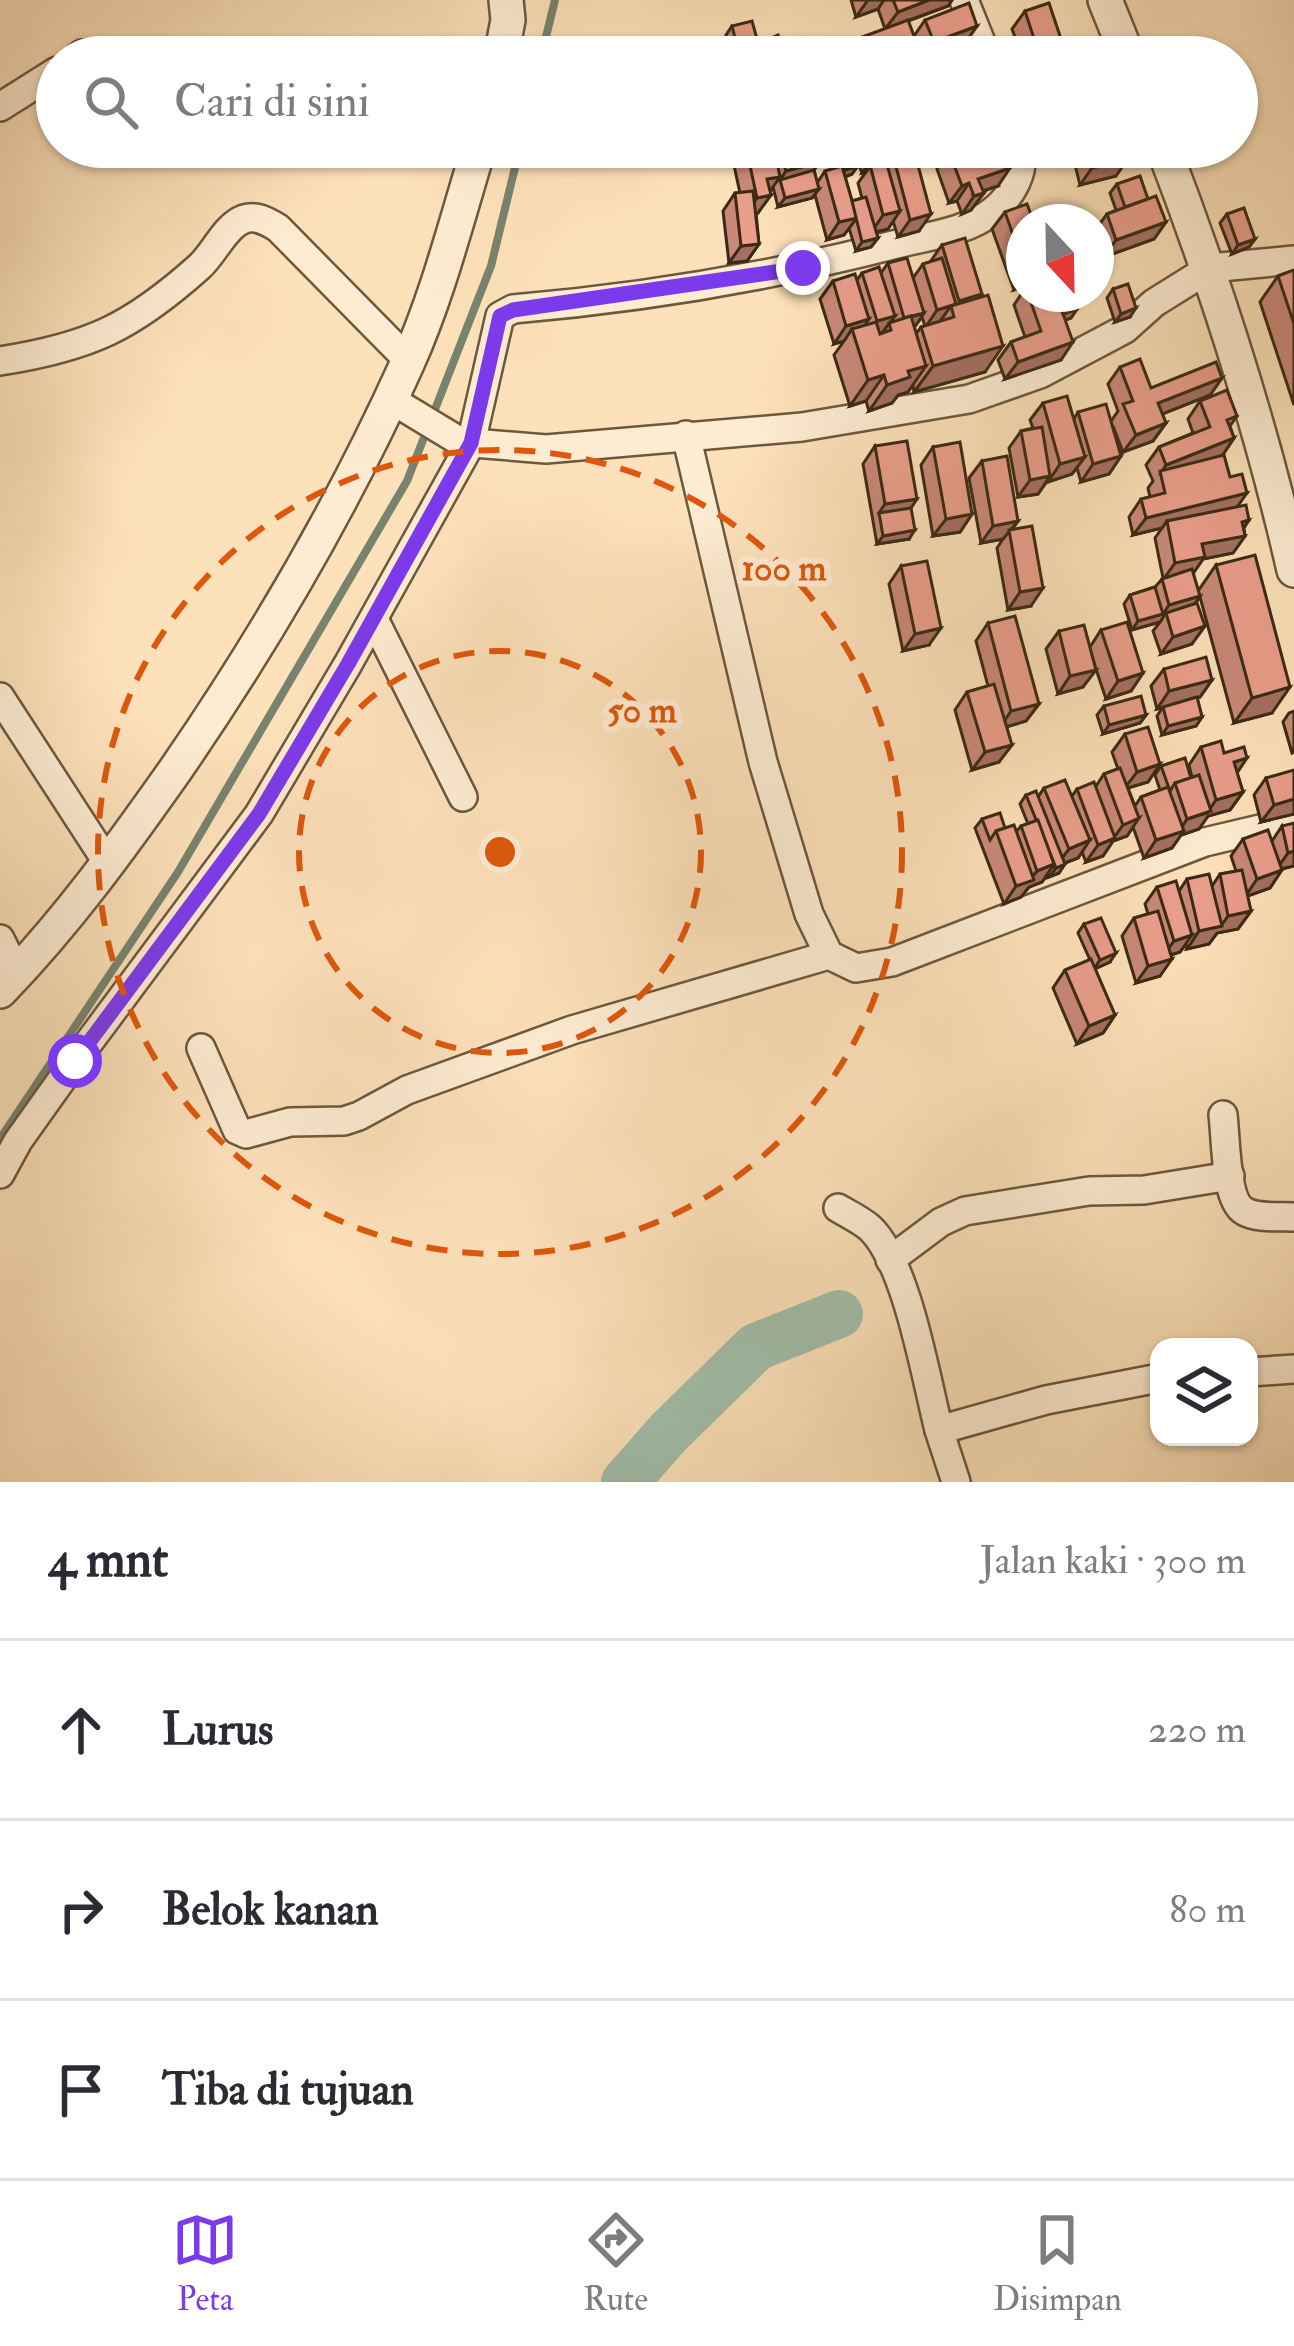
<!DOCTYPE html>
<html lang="id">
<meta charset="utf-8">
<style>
body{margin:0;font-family:"IM FELL Double Pica",serif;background:#f7f7f7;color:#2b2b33}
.controls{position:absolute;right:36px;bottom:36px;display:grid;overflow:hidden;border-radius:24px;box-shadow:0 3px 9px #0004}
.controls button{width:108px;height:108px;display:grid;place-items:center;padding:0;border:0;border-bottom:3px solid #e1e1e2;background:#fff;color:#2b2b33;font:60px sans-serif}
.compass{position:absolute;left:1006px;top:204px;width:108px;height:108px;border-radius:50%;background:#fff;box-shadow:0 3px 9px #0004;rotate:158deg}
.stop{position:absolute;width:36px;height:36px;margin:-27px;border:9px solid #7c3aed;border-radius:50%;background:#fff}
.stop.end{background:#7c3aed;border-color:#fff;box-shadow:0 3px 12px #0008}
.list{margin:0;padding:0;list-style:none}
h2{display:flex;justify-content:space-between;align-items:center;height:156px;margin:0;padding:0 48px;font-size:51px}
h2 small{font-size:39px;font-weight:400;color:#7c7c81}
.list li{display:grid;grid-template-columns:78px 1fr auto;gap:36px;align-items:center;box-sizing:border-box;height:180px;padding:0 48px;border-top:3px solid #e1e1e2}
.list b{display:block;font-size:45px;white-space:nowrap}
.list em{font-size:39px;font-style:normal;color:#7c7c81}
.icon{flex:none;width:66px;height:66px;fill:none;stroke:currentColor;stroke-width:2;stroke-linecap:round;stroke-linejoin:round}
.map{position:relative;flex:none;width:1294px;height:1482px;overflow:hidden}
.search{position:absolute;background:#fff;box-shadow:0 3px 9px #0004;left:36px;right:36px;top:36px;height:132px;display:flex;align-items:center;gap:30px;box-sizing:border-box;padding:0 42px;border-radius:66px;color:#7c7c81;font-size:45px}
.sheet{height:696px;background:#fff}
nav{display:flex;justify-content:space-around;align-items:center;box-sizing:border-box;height:168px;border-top:3px solid #e1e1e2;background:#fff;font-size:33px;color:#7c7c81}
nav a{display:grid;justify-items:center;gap:6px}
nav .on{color:#7c3aed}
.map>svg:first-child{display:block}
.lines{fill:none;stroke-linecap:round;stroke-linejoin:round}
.stream{stroke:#78836e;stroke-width:8}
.river{stroke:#a1beaa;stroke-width:48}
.minor-casing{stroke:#6c583d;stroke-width:32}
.tertiary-casing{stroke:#6c583d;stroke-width:38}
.minor{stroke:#feecd2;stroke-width:27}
.tertiary{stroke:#feecd2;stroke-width:33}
.wall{fill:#c98878;stroke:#3b2a13;stroke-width:3;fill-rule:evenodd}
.shaded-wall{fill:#a46f62;stroke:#3b2a13;stroke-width:3}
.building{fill:#ea9e8c;stroke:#3b2a13;stroke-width:3}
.route{stroke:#7c3aed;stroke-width:15}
.ring{fill:none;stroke:#df570c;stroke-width:6;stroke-dasharray:21 15}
.centre{fill:#df570c;stroke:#feecd2;stroke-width:6}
.ring-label{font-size:36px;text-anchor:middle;font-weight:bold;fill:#df570c;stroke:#feecd2;stroke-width:12;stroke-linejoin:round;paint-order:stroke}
</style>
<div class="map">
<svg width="1294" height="1482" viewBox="0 0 1294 1482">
<rect width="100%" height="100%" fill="#fde1ba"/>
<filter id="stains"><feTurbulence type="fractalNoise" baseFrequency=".00167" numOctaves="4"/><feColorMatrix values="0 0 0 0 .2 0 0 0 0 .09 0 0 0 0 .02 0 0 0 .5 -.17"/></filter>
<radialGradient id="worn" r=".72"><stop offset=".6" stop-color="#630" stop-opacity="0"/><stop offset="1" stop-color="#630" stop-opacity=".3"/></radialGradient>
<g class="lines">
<g class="stream">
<polyline points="541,57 555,0"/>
<polyline points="0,1139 178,872 407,481 491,266 520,147"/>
</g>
<polyline class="river" points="625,1482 669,1432 756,1347 839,1314"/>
<g class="minor-casing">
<g id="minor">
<polyline points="964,0 987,57"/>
<polyline points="78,57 82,54"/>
<polyline points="0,107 57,71"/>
<path d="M 0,361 C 90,347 132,327 199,267 C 214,254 225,226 244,219 C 256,215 267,221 278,228 L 409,361"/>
<polyline points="390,399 461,442 546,449 802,427 969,399 1040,374 1125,329 1154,303 1210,268 1294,260"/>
<polyline points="686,435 763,762 809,914 829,955 856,968 892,962 1205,842 1294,821"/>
<polyline points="374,619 463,797"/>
<polyline points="0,697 109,865"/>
<polyline points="0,939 17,973"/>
<polyline points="201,1048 237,1130 246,1134 290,1122 344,1121 359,1116 407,1090 572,1030 829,955"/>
<path d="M 1223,1115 C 1226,1138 1225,1200 1244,1211 C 1257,1219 1279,1216 1294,1217"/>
<path d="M 0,1174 L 18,1141 L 75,1061 L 259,814 L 348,664 L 471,443 L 500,316 L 513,309 C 642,298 773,276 897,244 C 928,236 967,232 993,211 C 1012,196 1026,171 1020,147"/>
<path d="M 838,1208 C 848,1214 861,1220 870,1228 C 907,1263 926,1379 939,1430"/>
<polyline points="890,1260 941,1222 965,1211 1089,1191 1144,1190 1230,1176"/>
<polyline points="1249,1372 1294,1369"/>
<polyline points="956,1482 939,1430 1046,1400 1159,1378"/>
</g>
</g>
<g class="tertiary-casing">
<g id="tertiary">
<polyline points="1105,0 1128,57"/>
<polyline points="501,57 508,20 506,0"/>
<path d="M 1163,147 C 1216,285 1261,425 1294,570"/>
<path d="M 0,991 C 67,922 121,847 176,769 C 264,641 343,506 407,364 C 438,295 457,219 479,147"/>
</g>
</g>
<use href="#minor" class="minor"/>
<use href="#tertiary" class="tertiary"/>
</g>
<g class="wall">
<polygon points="851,0 952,0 948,6 908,21 914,36 925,20 977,26 965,43 929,57 921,57 916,45 908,57 845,57 857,39 885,29 878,9 856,17"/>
<polygon points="1025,11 1067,57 1022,57 1012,29"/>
<polygon points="732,26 759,49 765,41 788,57 732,57 726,35"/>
<path d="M 730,147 L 815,147 L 814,170 L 817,183 L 825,171 L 836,168 L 830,147 L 910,147 L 903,157 L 919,231 L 898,237 L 893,221 L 888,229 L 876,232 L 878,238 L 871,247 L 856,251 L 849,228 L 844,235 L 827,240 L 815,195 L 812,198 L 778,207 L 773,187 L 758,213 L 756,213 L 759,244 L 747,261 L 729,263 L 723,211 L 735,193 L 740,193 ZM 858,163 L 862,173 L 866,172 L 858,183 L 862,198 L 852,201 L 845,177 L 852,174 Z"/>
<polygon points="1076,147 1125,147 1116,176 1080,185 1072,153"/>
<polygon points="949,152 998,186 983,191 971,210 962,214 957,201 949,203 937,169"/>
<polygon points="1117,184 1148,199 1166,222 1154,239 1104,257 1096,235 1096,229 1107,214 1116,210 1110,193"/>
<polygon points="1005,212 1033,220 1024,222 1024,287 1014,290 992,229"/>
<polygon points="1227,214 1255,239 1249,247 1232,254 1220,223"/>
<path d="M 942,245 L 982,294 L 980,297 L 985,372 L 914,392 L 913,385 L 908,392 L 898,395 L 892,403 L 869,411 L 866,401 L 850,406 L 834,355 L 844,341 L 834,344 L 820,299 L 833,281 L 857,280 L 862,273 L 881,273 L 888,263 L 913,278 L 923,264 L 930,262 ZM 922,317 L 925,326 L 921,327 L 916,334 L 914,327 Z"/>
<polygon points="1294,270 1294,405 1260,302 1278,276"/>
<polygon points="1113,289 1130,317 1115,322 1107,298"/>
<polygon points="1024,290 1024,294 1072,294 1077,309 1071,318 1065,320 1061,360 1005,379 998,360 1011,342 1025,337 1014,305"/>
<polygon points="1120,367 1151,388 1222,378 1210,395 1162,414 1166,423 1153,441 1123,452 1113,426 1121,456 1109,474 1081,482 1077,468 1072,474 1048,482 1048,480 1038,494 1018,497 1009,448 1021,431 1033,428 1030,420 1043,403 1074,419 1078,412 1111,421 1118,411 1108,384"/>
<polygon points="1200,401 1237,416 1230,426 1234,438 1222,456 1237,507 1249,520 1244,528 1245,536 1233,553 1203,559 1193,573 1198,591 1216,565 1272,713 1234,723 1200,597 1195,604 1192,644 1161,654 1153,631 1160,622 1132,630 1124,604 1130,595 1155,587 1163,578 1155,538 1162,528 1133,535 1129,517 1141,499 1150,497 1148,488 1153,481 1146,465 1159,447 1193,433 1188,419"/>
<polygon points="875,446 909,539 877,544 863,464"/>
<polygon points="933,447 972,514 960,532 933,536 921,465"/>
<polygon points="982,461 1018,521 1012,530 1031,606 1008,610 997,548 1003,539 981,543 969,478"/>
<polygon points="901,566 929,645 903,651 889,584"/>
<polygon points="988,623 1039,704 1026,721 1006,727 999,762 972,770 955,710 967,692 988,686 976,641"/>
<polygon points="1101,630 1143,673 1131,691 1106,699 1094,663 1083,687 1058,694 1046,649 1059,631 1090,647"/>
<polygon points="1164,669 1212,680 1200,697 1197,698 1202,717 1196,726 1162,735 1157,716 1163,707 1157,709 1151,686"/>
<polygon points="1104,706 1146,715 1140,723 1103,734 1097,715"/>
<polygon points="1294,711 1294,752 1292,753 1283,722 1289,713"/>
<polygon points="1125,734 1160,764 1148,782 1128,788 1135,806 1141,797 1160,790 1155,775 1161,766 1192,777 1189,765 1201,747 1224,753 1237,773 1243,792 1230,810 1208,816 1199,829 1181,835 1172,848 1144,858 1133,827 1127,836 1113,841 1103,856 1086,862 1082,852 1078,858 1065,863 1059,873 1049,877 1048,873 1042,882 1029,887 1021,897 1004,904 975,828 982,819 1016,832 1021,826 1028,824 1020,804 1026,795 1038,797 1044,788 1072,796 1077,789 1096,786 1104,774 1118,769 1112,752"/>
<polygon points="1266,778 1294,814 1261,822 1254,795"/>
<polygon points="1282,826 1294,866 1282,869 1270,888 1247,896 1251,911 1238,929 1217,933 1209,944 1187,949 1186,944 1180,952 1171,955 1160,976 1136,983 1122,936 1134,918 1148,914 1145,904 1157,887 1179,891 1187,879 1212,886 1220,874 1236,871 1231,856 1243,839 1272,841"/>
<polygon points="1084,924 1110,962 1095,969 1115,1015 1103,1033 1077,1044 1053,988 1065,970 1090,960 1078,933"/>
</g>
<g class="shaded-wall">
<polygon points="868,0 884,0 878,9 856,17"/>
<polygon points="929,0 952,0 948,6 885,29 898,12"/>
<polygon points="977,26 965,43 929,57 924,57 934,42"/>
<polygon points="917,44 908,57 882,57"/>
<polygon points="896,147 910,147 903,157 871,169 870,165 866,172 862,173 874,155"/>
<polygon points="1128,159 1116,176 1080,185 1092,168"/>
<polygon points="820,162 807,179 780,180 786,171"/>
<polygon points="858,166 852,174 839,179 845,170"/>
<polygon points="1010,168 998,186 973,194 978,179"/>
<polygon points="780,177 768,194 755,197 767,179"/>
<polygon points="969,183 957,201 949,203 962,186"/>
<polygon points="819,189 812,198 778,207 785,198"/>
<polygon points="984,193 971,210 962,214 974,196"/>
<polygon points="771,195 758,213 745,216 757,198"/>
<polygon points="900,211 888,229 871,233 883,215"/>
<polygon points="931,214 919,231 898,237 910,220"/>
<polygon points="857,218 844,235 827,240 839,222"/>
<polygon points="1166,222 1154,239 1104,257 1116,240"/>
<polygon points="878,238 871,247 856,251 862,242"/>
<polygon points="1255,239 1249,247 1232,254 1238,245"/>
<polygon points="759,244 747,261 729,263 741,246"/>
<polygon points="1024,277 1024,287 1014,290"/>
<polygon points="951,306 938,324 925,328 937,310"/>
<polygon points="1136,308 1130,317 1115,322 1121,314"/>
<polygon points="1077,309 1071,318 1052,325 1058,316"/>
<polygon points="924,313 912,331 905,319"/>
<polygon points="895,316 882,333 865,339 877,321"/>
<polygon points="869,319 857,336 852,329 844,341 834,344 846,326"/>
<polygon points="1073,342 1061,360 1005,379 1018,362"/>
<polygon points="1003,346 985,372 914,392 933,366"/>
<polygon points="926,366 908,392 898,395 892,403 869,411 887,385 908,371"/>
<polygon points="884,375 866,401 850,406 868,380"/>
<polygon points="1222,378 1210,395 1145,421 1158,403"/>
<polygon points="1166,423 1153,441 1123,452 1136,435"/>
<polygon points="1234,438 1222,456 1161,473 1166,465"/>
<polygon points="1121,456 1109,474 1081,482 1093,464"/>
<polygon points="1085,457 1072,474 1048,482 1060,464"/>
<polygon points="1050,476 1038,494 1018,497 1030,480"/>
<polygon points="1247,493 1235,510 1167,521 1162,528 1133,535 1146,518"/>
<polygon points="917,499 905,517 879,513 885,504"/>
<polygon points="972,514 960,532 933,536 946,519"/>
<polygon points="1249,520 1237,537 1245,536 1233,553 1203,559 1193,574 1163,580 1175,563 1202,544 1242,522"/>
<polygon points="1018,521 1003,539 981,543 993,526"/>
<polygon points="915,530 909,539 877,544 883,536"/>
<polygon points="1043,588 1031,606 1008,610 1020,592"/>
<polygon points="1200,596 1188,614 1166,613 1160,622 1132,630 1138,621 1163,614 1169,605"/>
<polygon points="1205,626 1192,644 1161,654 1173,637"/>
<polygon points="941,628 929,645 903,651 915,634"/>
<polygon points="1096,670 1083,687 1058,694 1070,676"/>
<polygon points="1143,673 1131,691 1106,699 1118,681"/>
<polygon points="1212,680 1200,697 1157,709 1169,691"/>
<polygon points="1290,687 1272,713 1234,723 1252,698"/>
<polygon points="1039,704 1026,721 999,729 1011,711"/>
<polygon points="1146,715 1140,723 1103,734 1109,725"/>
<polygon points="1202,717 1196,726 1162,735 1168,726"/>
<polygon points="1012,745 999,762 972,770 985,752"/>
<polygon points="1247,758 1235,776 1234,762"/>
<polygon points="1160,764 1148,782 1124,789 1137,772"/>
<polygon points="1243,792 1230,810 1208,816 1199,829 1181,835 1172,848 1144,858 1156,840 1178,833 1187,819 1207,813 1216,800"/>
<polygon points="1294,799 1294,814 1261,822 1274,805"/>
<polygon points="1139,818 1127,836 1113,841 1103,856 1086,862 1098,845 1113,839 1123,825"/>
<polygon points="1090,840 1078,858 1056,866 1069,849"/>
<polygon points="1294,851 1294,866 1276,870 1288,853"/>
<polygon points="1054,864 1042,882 1029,887 1021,897 1004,904 1016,886 1029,881 1037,871"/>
<polygon points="1065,864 1059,873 1049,877 1056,868"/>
<polygon points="1282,870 1270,888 1245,897 1257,879"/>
<polygon points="1251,911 1238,929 1217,933 1209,944 1187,949 1199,931 1221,926 1228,916"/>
<polygon points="1192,935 1180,952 1161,958 1174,941"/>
<polygon points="1116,953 1110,962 1094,969 1100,960"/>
<polygon points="1172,959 1160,976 1136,983 1148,966"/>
<polygon points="1115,1015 1103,1033 1077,1044 1089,1026"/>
</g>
<g class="building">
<polygon points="893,0 929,0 898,12"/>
<polygon points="969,3 977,26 934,42 925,20"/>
<polygon points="1049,3 1067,57 1040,57 1025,11"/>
<polygon points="908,20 917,44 882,57 864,57 857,39"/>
<polygon points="752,21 762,57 740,57 732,26"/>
<polygon points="778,35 788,57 772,57 765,41"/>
<polygon points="990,50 993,57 971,57"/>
<polygon points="746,147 774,147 780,177 767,179 771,195 757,198"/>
<polygon points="779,147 815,147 820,162 786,171"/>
<polygon points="839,147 853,147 858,166 845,170"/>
<polygon points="871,147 896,147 874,155"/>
<polygon points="961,147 1002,147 1010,168 978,179 984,193 974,196 969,183 962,186 949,152"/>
<polygon points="1087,147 1125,147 1128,159 1092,168"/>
<polygon points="915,154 931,214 910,220 894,159"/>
<polygon points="886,161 900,211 883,215 870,165"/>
<polygon points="842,166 857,218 839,222 825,171"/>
<polygon points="814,170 819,189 785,198 780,180"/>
<polygon points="1140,176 1148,199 1125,207 1117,184"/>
<polygon points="753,191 759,244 741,246 735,193"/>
<polygon points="1156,196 1166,222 1116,240 1107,214"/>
<polygon points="866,197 878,238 862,242 852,201"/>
<polygon points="1027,204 1033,220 1052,213 1055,222 1024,222 1024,266 1005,212"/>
<polygon points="1244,208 1255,239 1238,245 1227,214"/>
<polygon points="965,238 982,294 959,301 942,245"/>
<polygon points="907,258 924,313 904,318 888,263"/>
<polygon points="942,258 956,304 937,310 923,264"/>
<polygon points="879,267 895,316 877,321 862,273"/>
<polygon points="1294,270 1294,324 1278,276"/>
<polygon points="855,274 869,319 846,326 833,281"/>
<polygon points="1128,284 1136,308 1121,314 1113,289"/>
<polygon points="1028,294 1056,294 1073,342 1018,362 1011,342 1041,331"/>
<polygon points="1056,294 1072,294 1077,309 1063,314"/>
<polygon points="988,295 1003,346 933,366 921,327 954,317 951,306"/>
<polygon points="911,316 926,366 908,371 910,377 887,385 884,375 868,380 852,329 876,322 880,334 891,330 889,323"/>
<polygon points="1140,359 1151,388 1216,362 1222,378 1158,403 1166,423 1136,435 1123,404 1133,401 1120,367"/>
<polygon points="1227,390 1237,416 1227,420 1234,438 1166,465 1159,447 1210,427 1200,401"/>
<polygon points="1067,396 1085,457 1060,464 1043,403"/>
<polygon points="1106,404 1121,456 1093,464 1078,412"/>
<polygon points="1042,427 1050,476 1030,480 1021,431"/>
<polygon points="907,441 917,499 885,504 875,446"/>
<polygon points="960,442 972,514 946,519 933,447"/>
<polygon points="1224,455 1230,477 1242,474 1247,493 1146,518 1141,499 1165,493 1160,471"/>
<polygon points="1007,456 1018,521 993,526 982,461"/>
<polygon points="1246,505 1249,520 1242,522 1245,536 1202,544 1205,557 1175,563 1167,521"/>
<polygon points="911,508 915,530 883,536 879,513"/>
<polygon points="1032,526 1043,588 1020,592 1009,530"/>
<polygon points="1255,555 1290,687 1252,698 1216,565"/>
<polygon points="927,561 941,628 915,634 901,566"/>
<polygon points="1192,569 1200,596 1169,605 1162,579"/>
<polygon points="1155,587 1163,614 1138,621 1130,595"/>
<polygon points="1197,603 1205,626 1173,637 1166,613"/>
<polygon points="1015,616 1039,704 1011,711 988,623"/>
<polygon points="1127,622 1143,673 1118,681 1101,630"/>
<polygon points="1084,625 1096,670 1070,676 1059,631"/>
<polygon points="1206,657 1212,680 1169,691 1164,669"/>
<polygon points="994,684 1012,745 985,752 967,692"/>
<polygon points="1141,696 1146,715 1109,725 1104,706"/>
<polygon points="1197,697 1202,717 1168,726 1163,707"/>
<polygon points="1148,727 1160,764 1137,772 1125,734"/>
<polygon points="1221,741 1224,753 1244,747 1247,758 1234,762 1243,792 1216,800 1201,747"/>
<polygon points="1185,758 1191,778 1175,783 1170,791 1161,766"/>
<polygon points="1120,768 1139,818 1123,825 1104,774"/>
<polygon points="1294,770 1294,799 1274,805 1266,778"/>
<polygon points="1199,775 1211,811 1187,819 1175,783"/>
<polygon points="1065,780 1090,840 1069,849 1044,788"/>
<polygon points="1094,782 1115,838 1098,845 1077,789"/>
<polygon points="1168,787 1184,831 1156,840 1141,797"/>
<polygon points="1036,791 1065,864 1056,868 1026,795"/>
<polygon points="1000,813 1005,828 996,831 990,840 982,819"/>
<polygon points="1038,820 1054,864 1037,871 1021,826"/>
<polygon points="1294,823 1294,851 1288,853 1282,826"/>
<polygon points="1014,825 1034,880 1016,886 996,831"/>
<polygon points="1268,830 1282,870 1257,879 1243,839"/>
<polygon points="1242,870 1251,911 1228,916 1220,874"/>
<polygon points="1209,874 1222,926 1199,931 1187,879"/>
<polygon points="1176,881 1192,935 1174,941 1157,887"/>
<polygon points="1158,911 1172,959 1148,966 1134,918"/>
<polygon points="1101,918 1116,953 1100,960 1084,924"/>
<polygon points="1091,959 1115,1015 1089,1026 1065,970"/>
</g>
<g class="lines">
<polyline class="route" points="75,1061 259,814 348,664 471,443 500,316 513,310 803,268"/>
</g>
<g class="ring">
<circle cx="500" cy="852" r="201"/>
<circle cx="500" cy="852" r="402"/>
</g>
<circle cx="500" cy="852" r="18" class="centre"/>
<g class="ring-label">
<text x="784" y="580">100 m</text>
<text x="642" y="722">50 m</text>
</g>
<rect width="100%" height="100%" filter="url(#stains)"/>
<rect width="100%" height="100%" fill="url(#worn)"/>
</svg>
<div class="controls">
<button><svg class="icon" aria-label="layers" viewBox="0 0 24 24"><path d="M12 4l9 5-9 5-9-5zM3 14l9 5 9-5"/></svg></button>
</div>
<svg class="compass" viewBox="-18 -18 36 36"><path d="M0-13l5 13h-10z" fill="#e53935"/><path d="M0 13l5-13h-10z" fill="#7c7c81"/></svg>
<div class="stop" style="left:75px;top:1061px"></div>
<div class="stop end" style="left:803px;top:268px"></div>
<div class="search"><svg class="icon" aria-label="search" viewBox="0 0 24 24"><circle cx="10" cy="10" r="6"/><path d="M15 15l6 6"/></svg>Cari di sini</div>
</div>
<section class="sheet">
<h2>4 mnt<small>Jalan kaki · 300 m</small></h2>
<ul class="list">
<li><svg class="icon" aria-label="ahead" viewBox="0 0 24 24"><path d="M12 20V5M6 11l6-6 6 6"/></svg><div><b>Lurus</b></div><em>220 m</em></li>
<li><svg class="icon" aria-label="right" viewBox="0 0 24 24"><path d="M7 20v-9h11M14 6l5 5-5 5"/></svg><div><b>Belok kanan</b></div><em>80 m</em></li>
<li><svg class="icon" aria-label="arrive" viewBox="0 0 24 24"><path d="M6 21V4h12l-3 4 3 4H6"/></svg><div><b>Tiba di tujuan</b></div></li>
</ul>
</section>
<nav>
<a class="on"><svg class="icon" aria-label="map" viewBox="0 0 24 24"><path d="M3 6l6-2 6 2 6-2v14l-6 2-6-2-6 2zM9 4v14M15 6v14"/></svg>Peta</a>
<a><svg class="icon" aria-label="directions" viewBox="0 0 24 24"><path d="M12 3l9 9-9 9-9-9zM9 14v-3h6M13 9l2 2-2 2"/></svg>Rute</a>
<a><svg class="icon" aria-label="saved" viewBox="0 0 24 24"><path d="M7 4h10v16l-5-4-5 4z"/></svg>Disimpan</a>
</nav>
